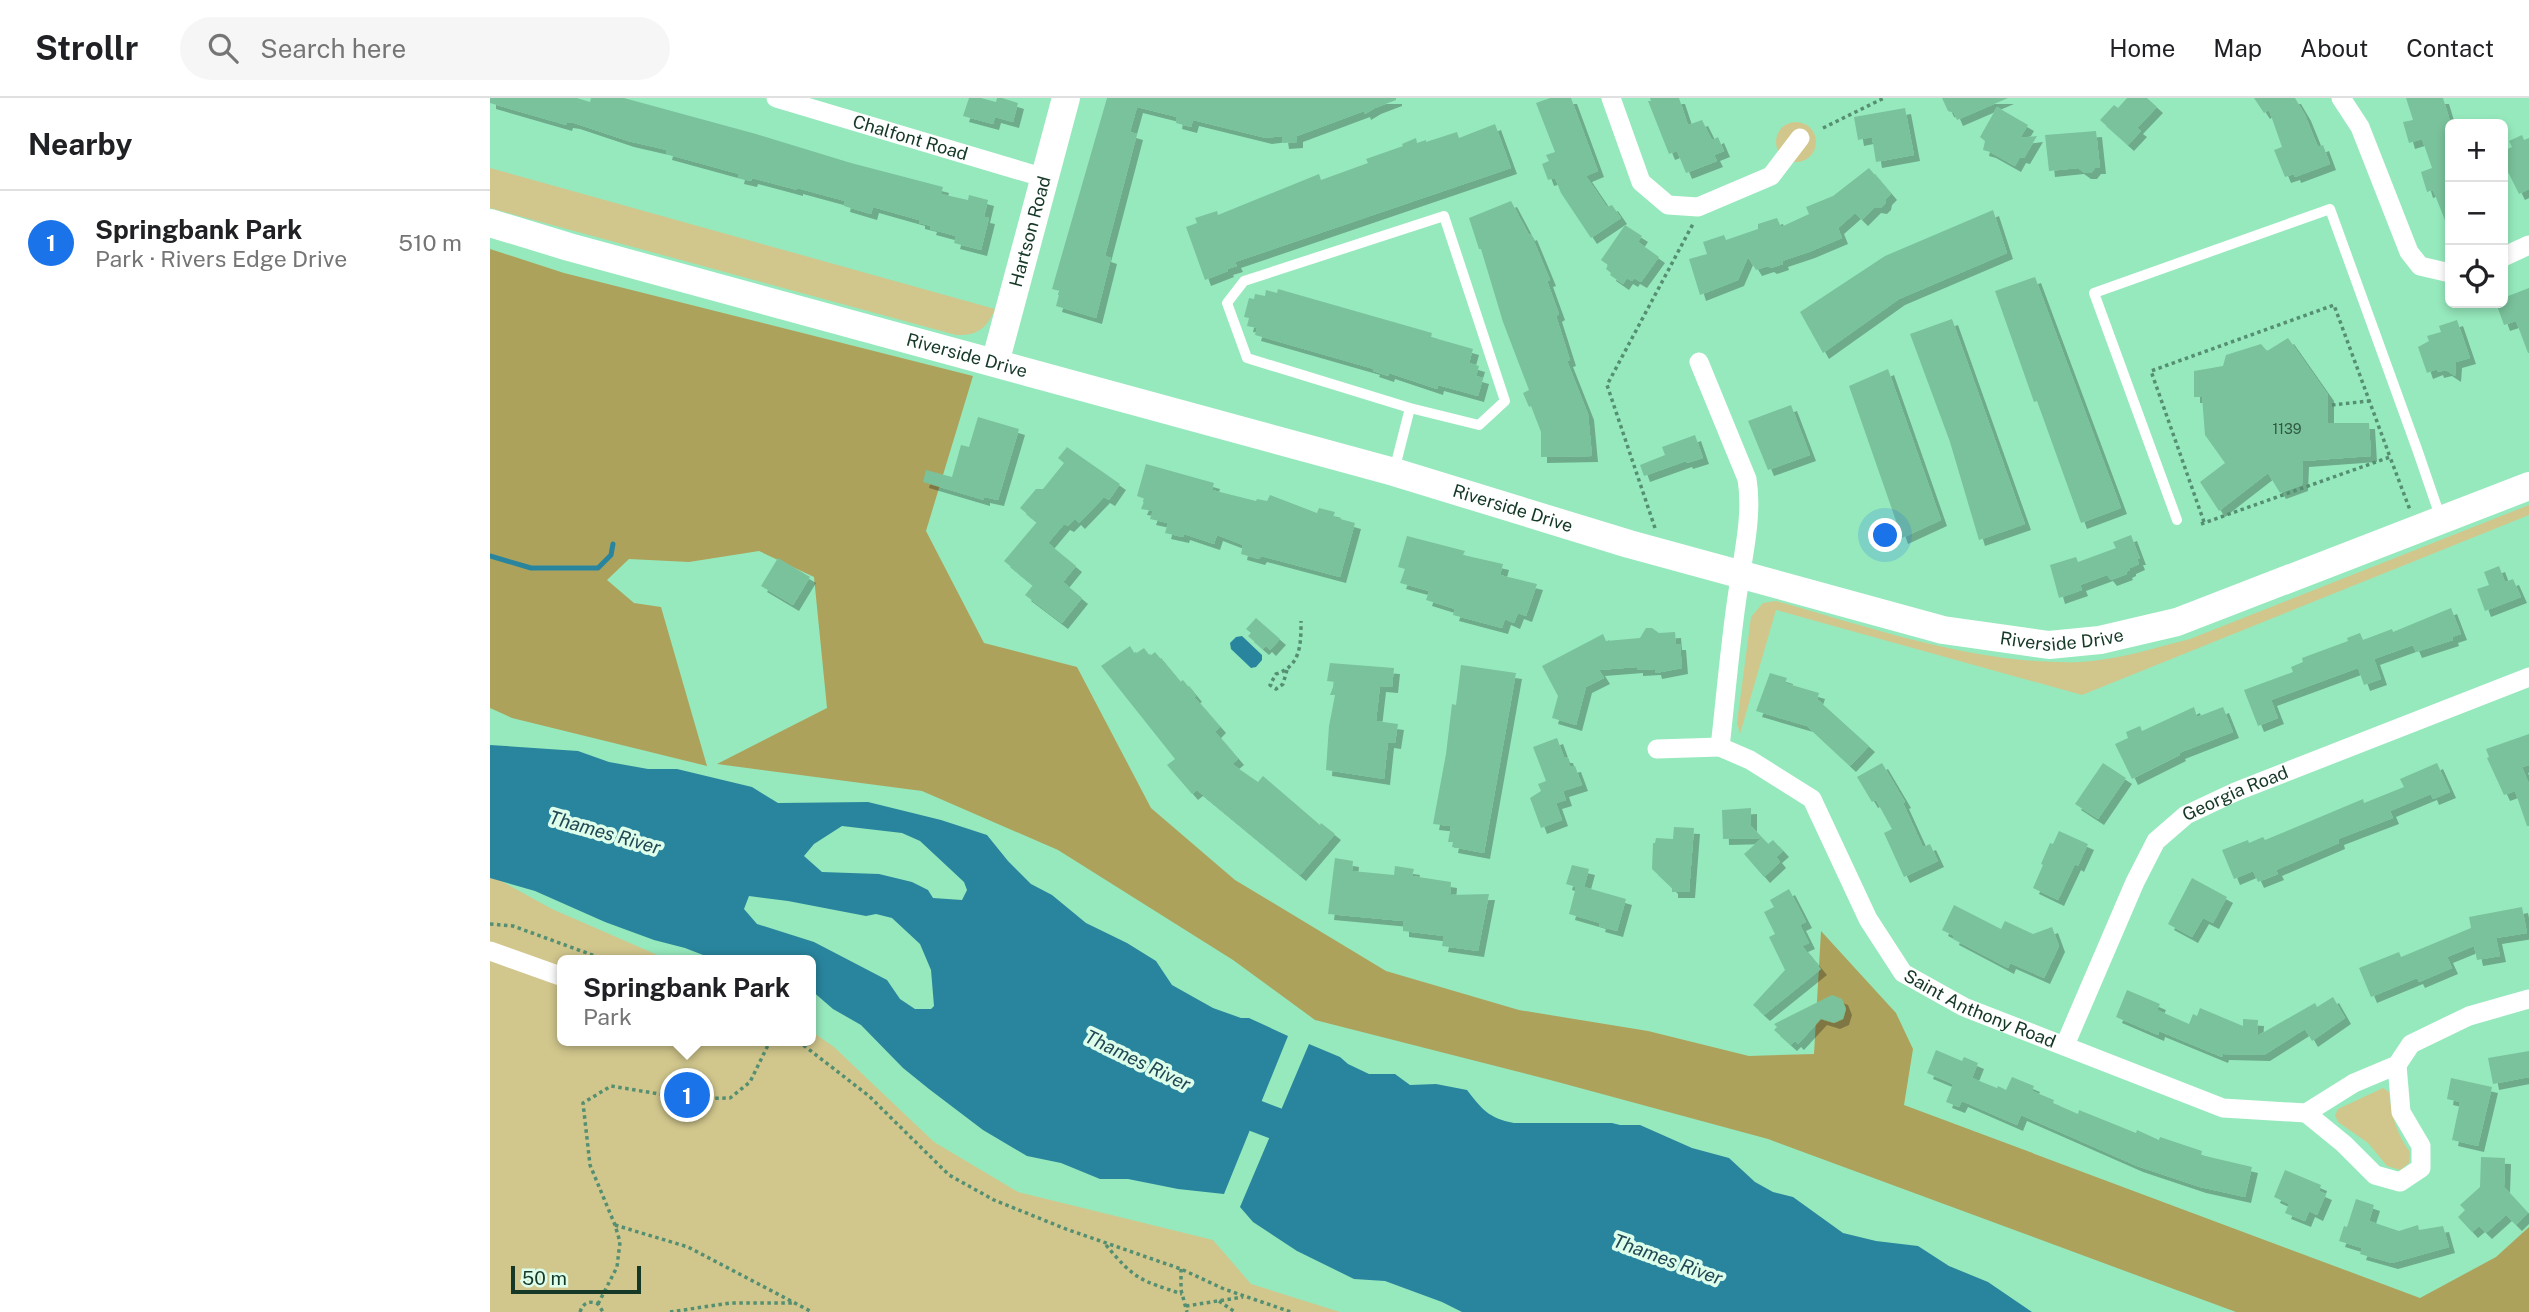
<!DOCTYPE html>
<meta charset="utf-8">
<style>
body{margin:0;font-family:"Public Sans",sans-serif;background:#f6f6f6;color:#202124}
.controls{position:absolute;right:21px;top:21px;display:grid;overflow:hidden;border-radius:10px;box-shadow:0 4px 10px #0003}
.controls button{width:63px;height:63px;display:grid;place-items:center;padding:0;border:0;border-bottom:2px solid #e0e0e0;background:#fff;color:#202124;font:35px sans-serif}
.scale{position:absolute;left:21px;bottom:18px;width:130px;box-sizing:border-box;padding-left:7px;border:4px solid #153827;border-top:0;font-size:19px;line-height:24px;white-space:nowrap;color:#153827;-webkit-text-stroke:5px #defeec;paint-order:stroke}
.you{position:absolute;left:1396px;top:438px;width:24px;height:24px;margin:-18px;border:5px solid #fff;border-radius:50%;background:#1a73e8;box-shadow:0 0 0 10px #1a73e833}
.badge{display:grid;place-items:center;width:46px;height:46px;border-radius:50%;background:#1a73e8;color:#fff;font-size:23px;font-weight:700}
.pin{position:absolute;translate:-50% -50%;border:4px solid #fff;box-shadow:0 2px 7px #0006}
.popup{position:absolute;left:67px;top:857px;width:259px;height:91px;box-sizing:border-box;display:grid;place-content:center;border-radius:10px;background:#fff;filter:drop-shadow(0 2px 5px #0005);font-size:23px;white-space:nowrap;color:#757577}
.popup b{font-size:26px;color:#202124}
.popup::after{content:'';position:absolute;left:50%;top:100%;margin-left:-14px;border:14px solid transparent;border-top-color:#fff}
.list{margin:0;padding:0;list-style:none}
h2{display:flex;justify-content:space-between;align-items:center;height:91px;margin:0;padding:0 28px;font-size:30px}
h2 small{font-size:23px;font-weight:400;color:#757577}
.list li{display:grid;grid-template-columns:46px 1fr auto;gap:21px;align-items:center;box-sizing:border-box;height:105px;padding:0 28px;border-top:2px solid #e0e0e0}
.list b{display:block;font-size:26px;white-space:nowrap}
.list p{margin:0;font-size:23px;white-space:nowrap;color:#757577}
.list em{font-size:23px;font-style:normal;color:#757577}
.icon{flex:none;width:38px;height:38px;fill:none;stroke:currentColor;stroke-width:2;stroke-linecap:round;stroke-linejoin:round}
.map{position:relative;flex:none;width:2039px;height:1214px;overflow:hidden}
header{display:flex;align-items:center;gap:42px;box-sizing:border-box;height:98px;padding:0 35px;background:#fff;border-bottom:2px solid #e0e0e0}
header strong{font-size:33px}
nav{display:flex;gap:38px;margin-inline-start:auto;font-size:24px}
.search{width:490px;height:63px;background:#f6f6f6;display:flex;align-items:center;gap:18px;box-sizing:border-box;padding:0 24px;border-radius:38px;color:#757577;font-size:26px}
main{display:flex}
aside{flex:1;background:#fff}
.map>svg:first-child{display:block}
.green{fill:#d1c78d}
.forest{fill:#ada25c}
.water{fill:#29859e;fill-rule:evenodd}
.lines{fill:none;stroke-linecap:round;stroke-linejoin:round}
.stream{stroke:#29859e;stroke-width:5}
.river{stroke:#29859e;stroke-width:32}
.building{fill:#7ac29c;filter:url(#shadow)}
.path{stroke:#558f71;stroke-width:3.5;stroke-dasharray:3.5 3.5;stroke-linecap:butt}
.lane{stroke:#fff;stroke-width:10}
.street{stroke:#fff;stroke-width:19}
.secondary{stroke:#fff;stroke-width:28}
.labels{text-anchor:middle;stroke-width:7;stroke-linejoin:round;paint-order:stroke}
.number-label{font-size:14px;fill:#2e5a44}
.street-label{font-size:18px;fill:#153827;stroke:#defeec}
.water-label{font-size:19px;font-style:italic;fill:#204753;stroke:#defeec}
</style>
<header>
<strong>Strollr</strong>
<div class="search"><svg class="icon" aria-label="search" viewBox="0 0 24 24"><circle cx="10" cy="10" r="6"/><path d="M15 15l6 6"/></svg>Search here</div>
<nav><a>Home</a><a>Map</a><a>About</a><a>Contact</a></nav>
</header>
<main>
<aside>
<h2>Nearby<small></small></h2>
<ul class="list">
<li><span class="badge">1</span><div><b>Springbank Park</b><p>Park · Rivers Edge Drive</p></div><em>510 m</em></li>
</ul>
</aside>
<div class="map">
<svg width="2039" height="1214" viewBox="0 0 2039 1214">
<defs>
<filter id="shadow"><feDropShadow dx="6" dy="6" stdDeviation="0" flood-color="#0004"/></filter>
</defs>
<rect width="100%" height="100%" fill="#96e9bd"/>
<g class="green">
<circle cx="1306" cy="44" r="20"/>
<path d="M 0,70 L 505,211 C 497,231 486,238 466,237 L 0,110 Z"/>
<path d="M 2039,407 L 2039,417 L 1592,597 L 1286,512 L 1250,636 L 1247,625 L 1261,519 L 1273,505 L 1286,503 C 1386,531 1485,567 1590,564 C 1627,562 1664,550 1700,541 Z"/>
<polygon points="0,780 6,780 62,811 179,862 73,862 73,943 321,943 321,933 344,949 444,1044 528,1094 723,1142 761,1186 850,1214 0,1214"/>
<path d="M 1893,990 L 1899,994 C 1902,1018 1906,1035 1920,1054 L 1919,1065 L 1910,1072 L 1897,1068 L 1878,1045 L 1848,1024 L 1845,1017 L 1848,1011 Z"/>
</g>
<polygon class="forest" points="0,151 74,175 483,278 436,433 494,545 587,569 661,710 745,782 896,873 1029,912 1158,933 1259,958 1324,956 1331,833 1406,915 1423,951 1414,1007 1930,1200 2006,1159 2039,1129 2039,1214 1746,1214 1278,1041 1064,983 825,922 743,862 568,752 432,693 227,666 337,610 324,479 269,453 199,464 139,461 117,482 144,505 171,509 217,668 22,620 0,610"/>
<g class="water">
<polygon points="752,538 772,557 772,562 766,569 761,570 741,551 740,545 746,539"/>
<path d="M 0,647 L 88,653 L 119,664 L 158,671 L 187,671 L 262,689 L 288,705 L 378,704 L 451,722 L 497,737 L 518,763 L 541,786 L 562,797 L 596,825 L 637,845 L 666,863 L 682,887 L 723,910 L 751,920 L 759,920 L 798,938 L 734,1096 L 688,1091 L 638,1081 L 610,1081 L 571,1065 L 537,1058 L 493,1032 L 439,991 L 413,970 L 371,927 L 343,911 L 321,892 L 321,862 L 226,862 L 195,850 L 164,842 L 115,824 L 45,793 L 0,780 ZM 352,728 L 412,735 L 430,743 L 474,784 L 477,792 L 472,802 L 443,800 L 438,792 L 422,784 L 389,776 L 332,774 L 314,758 L 324,746 ZM 259,798 L 298,803 L 376,818 L 386,816 L 402,820 L 430,846 L 441,872 L 444,908 L 441,911 L 425,911 L 410,901 L 397,882 L 324,844 L 267,826 L 254,811 Z"/>
<path d="M 819,946 L 850,959 L 858,966 L 879,976 L 905,976 L 920,987 L 946,986 L 977,992 C 992,1011 998,1020 1024,1025 L 1122,1025 L 1130,1027 L 1150,1027 L 1202,1050 L 1239,1060 L 1265,1084 L 1283,1094 L 1303,1099 L 1353,1135 L 1386,1143 L 1428,1148 L 1459,1168 L 1498,1184 L 1542,1214 L 972,1214 L 952,1204 L 895,1183 L 864,1181 L 807,1153 L 763,1124 L 750,1109 Z"/>
</g>
<g class="lines">
<polyline class="stream" points="0,458 41,470 108,470 121,457 123,446"/>
<polyline class="river" points="726,1000 766,1018 824,1040"/>
</g>
<g class="building">
<polygon points="0,0 87,0 100,4 101,0 134,0 266,36 361,65 453,89 451,96 478,102 479,97 498,102 494,119 499,120 491,152 464,145 466,138 440,131 441,128 429,125 429,122 383,109 381,116 354,108 355,103 307,90 307,92 262,80 261,83 248,80 249,76 176,56 177,52 138,43 84,25 77,24 76,27 0,5"/>
<polygon points="479,0 491,0 506,4 507,0 512,0 528,5 523,24 505,19 503,26 473,18"/>
<polygon points="617,0 906,0 906,2 885,10 875,16 874,13 807,38 807,44 793,45 792,38 776,40 703,22 701,29 686,25 687,19 647,9 640,34 647,36 615,158 621,160 606,220 566,208 570,193 562,191"/>
<polygon points="1060,0 1081,0 1108,73 1096,78 1117,109 1122,107 1131,120 1101,140 1071,95 1065,80 1058,82 1052,66 1059,63 1056,57 1065,54 1046,5"/>
<polygon points="1160,0 1189,0 1198,27 1212,22 1222,42 1228,39 1234,53 1224,57 1227,63 1196,75 1187,53 1179,56 1158,3 1161,3"/>
<polygon points="1452,0 1518,0 1467,22 1464,15 1458,13"/>
<polygon points="1637,0 1657,0 1667,9 1647,30 1651,33 1638,47 1610,22 1624,7 1628,10"/>
<polygon points="1764,0 1805,0 1815,17 1828,49 1833,47 1840,66 1805,79 1804,76 1795,79 1784,52 1792,49 1779,12 1774,15"/>
<polygon points="1916,0 1953,0 1960,23 1960,135 1943,92 1937,94 1931,74 1942,70 1932,41 1919,45 1913,24 1923,22"/>
<polygon points="1507,9 1538,27 1530,40 1547,38 1534,60 1530,59 1525,68 1500,54 1493,52 1495,43 1490,39"/>
<polygon points="1415,10 1424,57 1386,64 1382,39 1368,42 1364,19"/>
<polygon points="1005,26 1021,70 745,164 747,168 737,171 738,173 715,182 696,129 707,125 705,120 727,113 728,117 829,76 831,82 878,65 876,61 913,48 912,46 926,40 927,45 936,42 936,44 967,34 969,40"/>
<polygon points="1606,33 1610,70 1605,70 1601,75 1595,75 1588,70 1559,73 1555,37"/>
<polygon points="2032,37 2034,42 2039,40 2039,91 2029,96 2013,64 2013,53 2022,49 2019,43"/>
<polygon points="1379,70 1401,96 1396,101 1395,106 1391,110 1385,109 1372,122 1365,115 1348,130 1352,140 1319,154 1292,163 1293,166 1281,170 1278,168 1266,172 1258,159 1248,182 1210,197 1199,161 1217,156 1213,144 1234,137 1236,142 1268,131 1268,126 1287,120 1291,129 1319,116 1316,109 1343,98"/>
<polygon points="1021,103 1039,137 1041,136 1060,182 1057,183 1069,216 1066,218 1080,262 1077,263 1098,316 1102,358 1051,359 1051,334 1041,308 1039,309 1033,295 1039,292 1013,224 991,151 989,151 979,120"/>
<polygon points="1503,112 1517,155 1409,201 1333,255 1310,214 1395,158"/>
<polygon points="1135,127 1152,138 1148,144 1169,159 1151,184 1144,180 1142,183 1137,180 1133,186 1120,177 1121,175 1116,171 1118,167 1111,162"/>
<polygon points="1545,179 1631,410 1591,425 1547,303 1544,304 1505,193"/>
<polygon points="2039,190 2039,255 2038,255 2026,223 2014,227 2006,205 2013,205 2013,200"/>
<polygon points="788,191 942,235 941,239 983,251 979,265 989,268 986,278 993,280 988,298 948,287 947,291 899,275 898,278 883,273 884,271 765,237 767,230 757,228 759,220 754,219 759,200 764,201 765,196 775,198 776,192 787,195"/>
<polygon points="1462,221 1535,426 1489,442 1460,344 1420,236"/>
<polygon points="1967,222 1980,260 1966,264 1965,278 1956,272 1948,274 1947,271 1937,275 1928,249 1939,243 1937,238 1951,234 1949,228"/>
<polygon points="1798,240 1838,297 1838,325 1879,325 1881,358 1813,363 1812,387 1790,395 1778,375 1729,413 1710,384 1735,365 1715,337 1712,299 1704,299 1704,273 1733,268 1736,257 1771,246 1777,253"/>
<polygon points="1398,271 1451,422 1412,440 1359,288"/>
<polygon points="1301,307 1320,357 1278,372 1258,323"/>
<polygon points="488,319 529,331 508,402 494,399 494,402 433,384 436,372 462,379 471,347 479,349"/>
<polygon points="1205,337 1213,360 1197,365 1196,363 1154,378 1150,367 1175,357 1172,349"/>
<polygon points="577,349 630,386 619,402 614,399 589,425 585,421 578,428 574,426 558,445 586,468 573,484 592,500 572,525 535,497 543,487 514,463 547,424 530,410 546,391 553,391 574,365 568,360"/>
<polygon points="656,366 724,385 722,392 766,403 767,401 777,403 780,397 827,415 829,410 845,414 843,419 865,425 850,479 771,458 769,461 751,456 753,447 727,437 724,446 694,436 693,439 675,435 678,425 660,421 663,413 651,411 655,401 647,398"/>
<polygon points="1641,437 1650,461 1647,461 1649,466 1640,470 1640,472 1636,474 1637,476 1621,482 1617,477 1590,487 1592,492 1569,500 1560,467 1586,459 1588,464 1626,450 1623,444"/>
<polygon points="917,438 975,453 973,457 1013,466 1010,477 1047,486 1036,518 1028,515 1024,525 1015,521 1012,530 963,517 965,511 936,502 939,493 910,485 915,471 908,469"/>
<polygon points="288,460 320,479 303,507 271,488"/>
<polygon points="2009,468 2015,484 2023,481 2031,499 1995,513 1987,491 1999,487 1994,474"/>
<polygon points="1961,510 1971,536 1962,539 1963,542 1926,554 1923,547 1884,561 1891,581 1874,587 1868,570 1781,602 1788,620 1768,628 1754,592 1803,574 1801,569 1813,564 1812,560 1858,543 1857,540 1870,535 1873,542 1902,531 1903,534"/>
<polygon points="766,520 790,541 780,552 776,548 773,551 758,538 761,535 756,531"/>
<polygon points="1156,530 1162,530 1169,535 1185,534 1186,546 1190,546 1192,570 1166,575 1165,571 1147,572 1147,569 1109,572 1114,580 1096,589 1086,627 1062,620 1068,598 1052,568 1113,536 1116,543 1150,540"/>
<polygon points="640,548 645,556 654,550 660,558 665,554 690,584 693,582 706,598 704,599 730,629 725,634 748,661 742,666 768,684 773,678 830,727 831,725 845,736 810,777 707,692 702,696 677,667 685,661 611,568"/>
<polygon points="840,565 904,570 902,589 890,588 886,623 908,626 905,645 898,644 894,681 836,672 839,628 845,597 840,597 845,584 837,583"/>
<polygon points="971,567 1026,575 994,755 962,749 963,744 958,744 961,728 943,726 956,656 962,606 966,607"/>
<polygon points="1280,575 1297,580 1295,585 1329,595 1327,601 1379,648 1360,668 1317,628 1266,613"/>
<polygon points="1704,609 1707,619 1733,609 1743,634 1689,655 1690,657 1642,681 1625,646 1638,640 1636,634 1650,628 1652,633"/>
<polygon points="2039,636 2039,667 2032,669 2039,686 2039,728 2037,728 2025,693 2014,697 1997,660 1999,659 1996,651"/>
<polygon points="1067,640 1074,659 1077,659 1080,669 1085,668 1092,687 1073,693 1076,702 1066,705 1072,722 1051,730 1040,700 1051,693 1048,686 1056,683 1043,649"/>
<polygon points="1392,665 1415,704 1413,705 1433,749 1440,746 1448,763 1414,779 1394,735 1402,731 1386,702 1382,704 1367,679"/>
<polygon points="1613,665 1636,680 1608,721 1585,706"/>
<polygon points="1947,665 1960,694 1943,701 1941,696 1900,713 1903,720 1848,741 1849,745 1786,772 1788,776 1768,784 1763,773 1744,781 1732,752 1758,742 1759,745 1773,739 1775,742 1873,701 1874,705 1914,689 1910,681"/>
<polygon points="1261,710 1261,728 1278,746 1283,742 1293,753 1286,759 1290,764 1274,779 1254,756 1272,740 1233,741 1232,712"/>
<polygon points="1184,729 1204,730 1199,794 1182,794 1182,790 1162,771 1163,745 1165,745 1166,740 1183,741"/>
<polygon points="1569,733 1598,746 1588,768 1585,766 1568,802 1543,790 1553,767 1551,766 1560,745 1563,746"/>
<polygon points="845,760 863,763 862,773 904,777 905,768 924,771 922,778 961,784 960,797 999,796 988,853 952,848 954,838 913,833 913,823 838,816"/>
<polygon points="1082,767 1099,771 1094,789 1136,801 1127,833 1109,828 1110,825 1079,816 1086,789 1076,786"/>
<polygon points="1702,780 1737,799 1723,825 1713,820 1702,839 1678,826"/>
<polygon points="1299,791 1316,824 1310,827 1319,845 1312,848 1331,871 1274,917 1263,907 1295,872 1279,839 1285,836 1274,814 1284,809 1280,802"/>
<polygon points="1464,807 1511,831 1515,823 1543,836 1562,829 1569,848 1554,880 1520,865 1518,870 1463,841 1464,838 1452,832"/>
<polygon points="2032,809 2037,835 2006,840 2010,858 1987,862 1984,848 1957,859 1962,870 1929,884 1927,880 1881,899 1869,870 1909,854 1911,859 1981,830 1979,819"/>
<polygon points="1637,892 1670,906 1667,912 1699,926 1703,916 1707,918 1710,910 1753,928 1753,921 1768,922 1767,938 1825,905 1827,909 1843,899 1855,920 1822,943 1815,931 1774,957 1733,956 1732,959 1669,933 1668,937 1626,919"/>
<polygon points="1342,897 1352,901 1356,911 1353,921 1344,925 1331,921 1308,946 1305,943 1301,947 1284,932 1287,929 1284,926"/>
<polygon points="1446,952 1472,963 1474,959 1488,965 1482,980 1507,990 1508,988 1516,992 1522,979 1544,988 1542,993 1564,1002 1563,1005 1588,1016 1589,1012 1646,1035 1647,1032 1669,1042 1670,1039 1712,1053 1711,1057 1762,1069 1755,1099 1710,1089 1647,1068 1531,1017 1527,1027 1472,1003 1469,1009 1456,1004 1463,986 1437,975"/>
<polygon points="2039,953 2039,979 2003,986 1998,960"/>
<polygon points="1961,980 2002,989 1988,1048 1962,1042 1970,1004 1957,1001"/>
<polygon points="1991,1059 2015,1060 2014,1089 2038,1115 2026,1127 2016,1117 1996,1135 1989,1128 1982,1134 1968,1119 1975,1112 1970,1107 1990,1089"/>
<polygon points="1795,1072 1831,1087 1829,1093 1836,1096 1827,1117 1819,1113 1815,1123 1795,1115 1799,1106 1784,1099"/>
<polygon points="1866,1101 1884,1107 1879,1123 1909,1133 1928,1127 1929,1132 1953,1128 1959,1149 1902,1165 1870,1156 1872,1150 1849,1143 1854,1128 1857,1129"/>
</g>
<g class="lines">
<g class="path">
<polyline points="1333,30 1394,0"/>
<polyline points="1842,307 1879,303"/>
<polyline points="1714,424 1661,273 1844,207 1900,359"/>
<polyline points="1711,426 1900,359 1920,412"/>
<polyline points="1165,430 1117,287 1204,124"/>
<path d="M 797,572 L 793,586 L 786,591 L 780,587 L 786,576 C 811,568 811,546 811,523"/>
<polyline points="0,826 23,828 116,862"/>
<polyline points="308,943 379,998 459,1077 504,1102 576,1131 691,1171 734,1191 801,1214"/>
<polyline points="125,1127 198,1149 322,1214"/>
<path d="M 616,1147 C 645,1182 650,1182 692,1196"/>
<polyline points="691,1171 691,1192 697,1214"/>
<polyline points="729,1203 745,1214"/>
<polyline points="108,1206 127,1169 130,1144 125,1127 100,1067 93,1005 121,988 200,1001 240,1000 260,984 280,943"/>
<polyline points="696,1208 753,1199"/>
<path d="M 90,1214 C 93,1205 99,1202 108,1206 L 113,1214"/>
<polyline points="180,1214 240,1205 303,1205"/>
</g>
<g class="lane">
<polyline points="904,373 920,310 989,327 1015,303 954,118 754,183 737,205 757,260 920,310"/>
<polyline points="1687,422 1604,195 1840,111 1927,351 1951,421"/>
</g>
<g class="street">
<path id="s1" d="M 286,0 L 555,80"/>
<polyline points="1121,0 1151,84 1178,107 1208,109 1281,78 1310,40"/>
<polyline points="1851,0 1870,29 1919,154 1930,168 1960,175"/>
<polyline points="2013,159 2039,147"/>
<path id="s2" d="M 1209,264 L 1257,381 C 1263,417 1253,457 1248,493 C 1240,545 1236,597 1230,649 L 1260,662 L 1322,701 L 1378,821 L 1413,875 L 1474,909 L 1733,1010 L 1816,1015 L 1864,985 L 1907,967 L 1921,946 L 1979,918 L 2039,901"/>
<polyline points="1167,651 1230,649"/>
<polyline points="0,853 73,879"/>
<path id="s3" d="M 1575,947 L 1645,784 L 1666,743 L 1696,717 L 1745,694 L 2039,579"/>
<polyline points="1816,1015 1854,1046 1885,1077 1910,1084 1931,1070 1931,1048 1911,1014 1907,967"/>
</g>
<g class="secondary">
<path id="s4" d="M 0,125 L 79,149 L 904,374 L 1139,446 L 1453,532 L 1559,547 L 1610,542 L 1687,524 L 2039,388"/>
<path id="s5" d="M 505,265 L 576,0"/>
</g>
</g>
<g class="labels">
<g class="number-label">
<text x="1797" y="336">1139</text>
</g>
<g class="street-label">
<text dy="6" stroke="none"><textPath href="#s1" startOffset="140">Chalfont Road</textPath></text>
<text dy="6" stroke="none"><textPath href="#s5" startOffset="136">Hartson Road</textPath></text>
<text dy="6" stroke="none"><textPath href="#s4" startOffset="495">Riverside Drive</textPath></text>
<text dy="6" stroke="none"><textPath href="#s4" startOffset="1062">Riverside Drive</textPath></text>
<text dy="6" stroke="none"><textPath href="#s4" startOffset="1629">Riverside Drive</textPath></text>
<text dy="6" stroke="none"><textPath href="#s3" startOffset="317">Georgia Road</textPath></text>
<text dy="6" stroke="none"><textPath href="#s2" startOffset="784">Saint Anthony Road</textPath></text>
</g>
<g class="water-label">
<text transform="translate(115 734) rotate(16)" y="7">Thames River</text>
<text transform="translate(648 962) rotate(26)" y="7">Thames River</text>
<text transform="translate(1178 1161) rotate(20)" y="7">Thames River</text>
</g>
</g>
</svg>
<div class="controls">
<button>+</button>
<button>−</button>
<button><svg class="icon" aria-label="locate" viewBox="0 0 24 24"><circle cx="12" cy="12" r="6"/><path d="M12 2v4M12 18v4M2 12h4M18 12h4"/></svg></button>
</div>
<div class="scale">50 m</div>
<div class="you"></div>
<div class="pin badge" style="left:197px;top:997px">1</div>
<div class="popup"><b>Springbank Park</b>Park</div>
</div>
</main>
